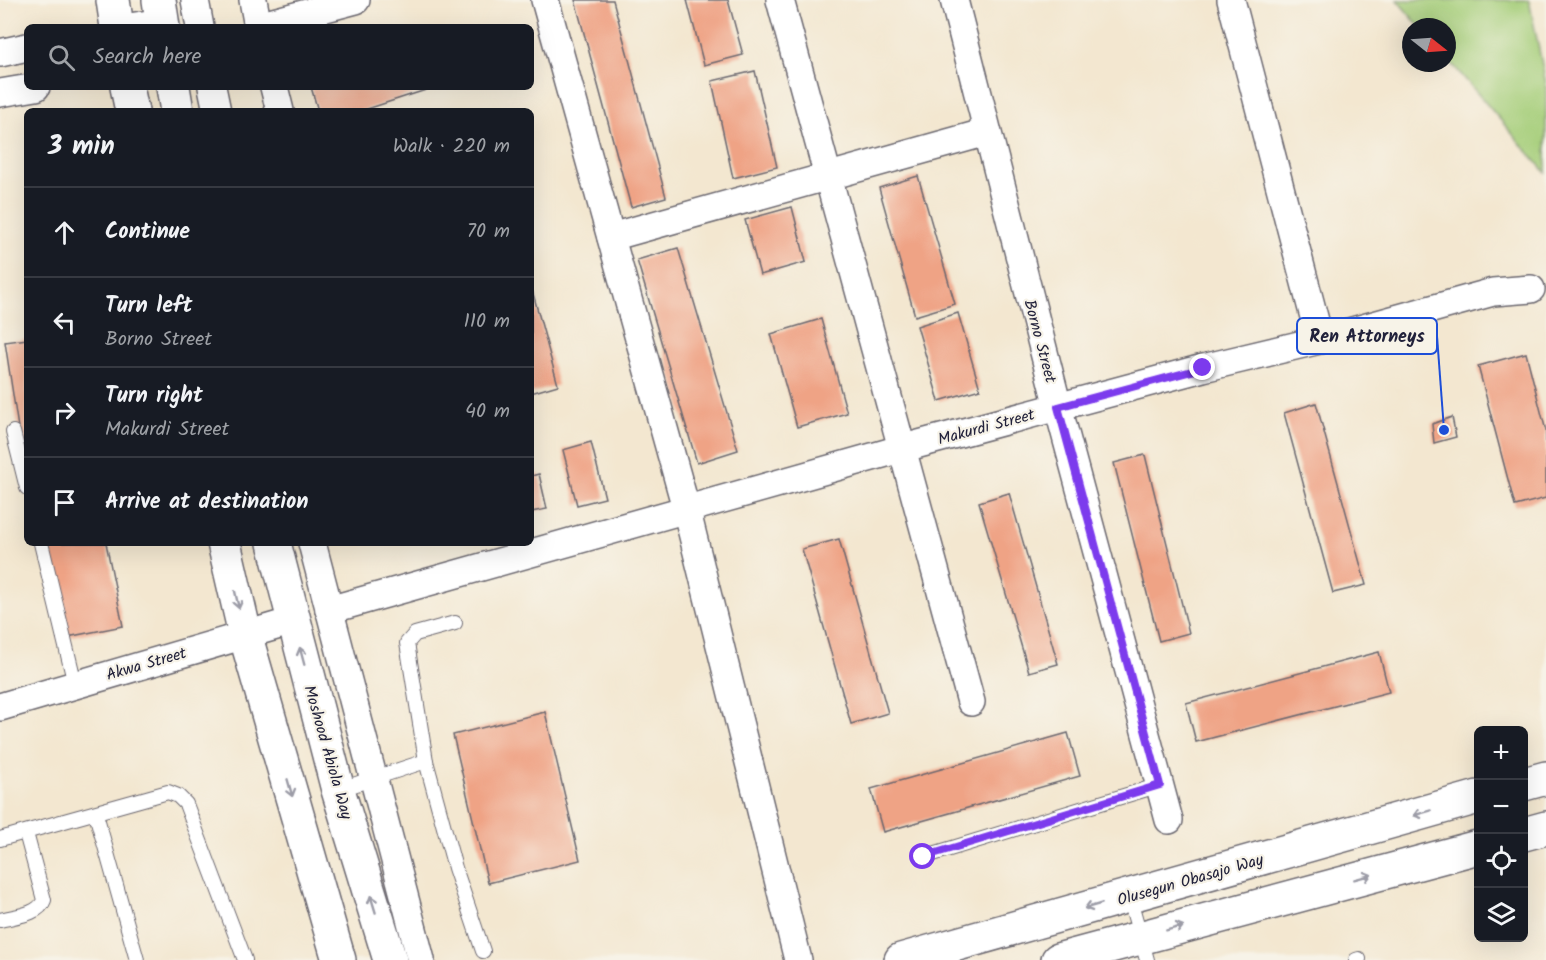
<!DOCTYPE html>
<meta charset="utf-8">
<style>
body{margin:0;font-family:Kalam,sans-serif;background:#242831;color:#f1f3f6}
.controls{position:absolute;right:18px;bottom:18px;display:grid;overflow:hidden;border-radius:9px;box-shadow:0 6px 24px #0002}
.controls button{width:54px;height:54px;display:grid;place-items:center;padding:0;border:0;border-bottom:2px solid #363941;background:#171b24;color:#f1f3f6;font:30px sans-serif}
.compass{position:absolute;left:1402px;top:18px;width:54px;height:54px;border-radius:50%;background:#171b24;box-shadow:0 6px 24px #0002;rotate:107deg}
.stop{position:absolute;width:18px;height:18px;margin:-14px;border:4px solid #7c3aed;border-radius:50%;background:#fff}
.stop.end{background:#7c3aed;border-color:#fff;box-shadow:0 2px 6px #0008}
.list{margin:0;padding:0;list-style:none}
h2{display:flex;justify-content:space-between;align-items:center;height:78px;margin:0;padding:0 24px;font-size:26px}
h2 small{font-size:20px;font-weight:400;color:#9ea1a6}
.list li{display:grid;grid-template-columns:39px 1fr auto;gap:18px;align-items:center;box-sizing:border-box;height:90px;padding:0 24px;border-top:2px solid #363941}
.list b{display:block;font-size:22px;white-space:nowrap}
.list p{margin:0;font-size:20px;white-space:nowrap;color:#9ea1a6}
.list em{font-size:20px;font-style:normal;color:#9ea1a6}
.icon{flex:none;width:33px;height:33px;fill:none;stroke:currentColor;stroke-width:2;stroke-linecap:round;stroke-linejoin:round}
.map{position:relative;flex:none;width:1546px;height:960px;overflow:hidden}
.search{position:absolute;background:#171b24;box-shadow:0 6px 24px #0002;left:24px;top:24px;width:510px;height:66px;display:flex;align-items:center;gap:15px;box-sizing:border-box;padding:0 21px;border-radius:9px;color:#9ea1a6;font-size:22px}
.panel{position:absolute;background:#171b24;box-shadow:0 6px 24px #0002;left:24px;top:108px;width:510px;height:438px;border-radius:9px}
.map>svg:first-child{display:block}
.green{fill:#a5ce79;stroke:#64785a;stroke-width:1.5}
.building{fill:#efa385}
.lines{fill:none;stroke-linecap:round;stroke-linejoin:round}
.service-casing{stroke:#6b676f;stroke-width:16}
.minor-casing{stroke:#6b676f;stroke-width:30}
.secondary-casing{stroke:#6b676f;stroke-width:36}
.service{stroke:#fff;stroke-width:14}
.minor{stroke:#fff;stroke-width:27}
.secondary{stroke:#fff;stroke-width:33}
.oneway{stroke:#9c9ca7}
.route{stroke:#7c3aed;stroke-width:8}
.labels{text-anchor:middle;stroke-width:4.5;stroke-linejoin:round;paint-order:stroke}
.street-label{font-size:16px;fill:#22223b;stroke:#f7f3e8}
.leader{fill:none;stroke:#1d4ed8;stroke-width:2}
.callout-dot{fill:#1d4ed8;stroke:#f7f3e8;stroke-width:2}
.callout{fill:#f7f3e8;stroke:#1d4ed8;stroke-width:2}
.callout-label{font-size:18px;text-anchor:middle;font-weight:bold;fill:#22223b}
</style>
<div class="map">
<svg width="1546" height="960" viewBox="0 0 1546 960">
<rect width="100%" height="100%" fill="#f7f3e8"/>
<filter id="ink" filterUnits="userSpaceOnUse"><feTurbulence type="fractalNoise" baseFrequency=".0167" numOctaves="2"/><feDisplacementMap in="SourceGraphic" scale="12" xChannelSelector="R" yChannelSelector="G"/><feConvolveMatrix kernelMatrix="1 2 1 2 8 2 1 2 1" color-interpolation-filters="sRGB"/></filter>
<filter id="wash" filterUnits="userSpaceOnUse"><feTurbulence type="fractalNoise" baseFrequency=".008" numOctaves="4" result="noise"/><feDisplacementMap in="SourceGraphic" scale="24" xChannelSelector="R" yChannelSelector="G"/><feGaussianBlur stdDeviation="1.35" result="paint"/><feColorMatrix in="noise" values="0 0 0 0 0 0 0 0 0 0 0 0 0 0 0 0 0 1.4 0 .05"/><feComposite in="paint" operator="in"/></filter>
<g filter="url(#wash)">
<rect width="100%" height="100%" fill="#f3e7d0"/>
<polygon class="green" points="1397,0 1529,0 1546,84 1546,173 1447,58 1447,27 1420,27"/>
<g id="blocks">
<g class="building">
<polygon points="575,0 613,0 666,197 631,207"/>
<polygon points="687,0 728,0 743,55 704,65"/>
<polygon points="755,71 777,167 733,178 712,81"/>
<polygon points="311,87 435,87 361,111 318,111"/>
<polygon points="918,176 955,304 915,316 879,188"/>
<polygon points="792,207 806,262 760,275 745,220"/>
<polygon points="678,248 738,450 697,463 637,260"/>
<polygon points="531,286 558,385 531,393"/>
<polygon points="958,313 980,389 939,401 917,326"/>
<polygon points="821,319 847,413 797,427 771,334"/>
<polygon points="27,339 27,480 26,480 5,342"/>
<polygon points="1526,353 1546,431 1546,498 1515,506 1478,366"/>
<polygon points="1316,403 1366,585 1333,593 1284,413"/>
<polygon points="1452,417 1456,437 1434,443 1432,424"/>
<polygon points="591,442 605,498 577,505 563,450"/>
<polygon points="1145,455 1189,633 1159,641 1114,463"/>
<polygon points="539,474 547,509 531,512 531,476"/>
<polygon points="1009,493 1058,664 1029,672 979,502"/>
<polygon points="839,539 888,713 851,724 802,549"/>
<polygon points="48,543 106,543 123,626 67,637"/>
<polygon points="1379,652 1389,692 1196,742 1186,703"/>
<polygon points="545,712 580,860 488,883 453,735"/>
<polygon points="1068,733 1080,776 883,832 871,789"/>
</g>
</g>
</g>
<g filter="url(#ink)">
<use href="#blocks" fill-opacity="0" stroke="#6b676f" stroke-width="1.5"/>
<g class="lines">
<g class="service-casing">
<g id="service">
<polyline points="13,432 27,488"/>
<polyline points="41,543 75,684"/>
<polyline points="455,623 415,634 407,643 426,761 455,868 483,951"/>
<polyline points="338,790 426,761"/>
<polyline points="96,814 137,960"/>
<polyline points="0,839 168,792 178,796 186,804 245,960"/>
<polyline points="923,857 1160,785"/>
<polyline points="1129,896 1147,960"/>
<path d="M 0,920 C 14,916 39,915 44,900 L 26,833"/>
<polyline points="1356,960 1359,959"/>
</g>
</g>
<g class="minor-casing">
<g id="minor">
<polyline points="195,0 200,27"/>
<polyline points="253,0 258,27"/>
<polyline points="545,0 686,508 798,960"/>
<polyline points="780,0 971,702"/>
<polyline points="954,0 1058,407 1169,820"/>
<polyline points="1231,0 1320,340"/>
<polyline points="258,26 356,0"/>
<polyline points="129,27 162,22"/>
<polyline points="0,53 27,47"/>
<polyline points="212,87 217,111"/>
<polyline points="274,87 280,111"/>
<polyline points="0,93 36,87"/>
<polyline points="611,237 987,132"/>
<polyline points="312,543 421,960"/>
<polyline points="329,610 904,448 1203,368 1320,340 1493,292 1531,289"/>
<polyline points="0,707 293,621"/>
</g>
</g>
<g class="secondary-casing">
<g id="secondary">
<polyline points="113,0 117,27"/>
<polyline points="159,0 163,27"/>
<polyline points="127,87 132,111"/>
<polyline points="173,87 177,111"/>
<polyline points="224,543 245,634 339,960"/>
<polyline points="274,543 338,790 390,960"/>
<polyline points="1524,784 1546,778"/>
<polyline points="1524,834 1546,828"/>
<polyline points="901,960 1478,797"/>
<polyline points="1058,960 1478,847"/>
</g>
</g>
<use href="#service" class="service"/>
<use href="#minor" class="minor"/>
<use href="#secondary" class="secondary"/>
</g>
<defs><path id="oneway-shaft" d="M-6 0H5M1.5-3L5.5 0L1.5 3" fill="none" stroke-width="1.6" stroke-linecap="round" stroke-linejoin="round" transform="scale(1.5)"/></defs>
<g class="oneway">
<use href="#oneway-shaft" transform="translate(237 600) rotate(77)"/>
<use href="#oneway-shaft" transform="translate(302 656) rotate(-105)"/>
<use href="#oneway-shaft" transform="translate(290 788) rotate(74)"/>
<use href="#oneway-shaft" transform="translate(1422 813) rotate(164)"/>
<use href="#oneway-shaft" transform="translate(1363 877) rotate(-15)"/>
<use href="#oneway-shaft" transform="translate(373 904) rotate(-107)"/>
<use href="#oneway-shaft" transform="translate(1093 906) rotate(164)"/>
<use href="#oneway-shaft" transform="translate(1175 928) rotate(-15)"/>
</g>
</g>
<g class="lines" filter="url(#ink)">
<polyline class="route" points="923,857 1160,785 1058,407 1203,368"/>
</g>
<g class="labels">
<g class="street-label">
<text transform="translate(1041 341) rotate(75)" y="6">Borno Street</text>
<text transform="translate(986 426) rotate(-15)" y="6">Makurdi Street</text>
<text transform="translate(146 663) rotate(-16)" y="6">Akwa Street</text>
<text transform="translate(329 752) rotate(74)" y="6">Moshood Abiola Way</text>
<text transform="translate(1190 879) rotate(-16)" y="6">Olusegun Obasajo Way</text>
</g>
</g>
<path class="leader" d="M1444 430L1437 336"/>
<circle class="callout-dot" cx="1444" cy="430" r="6"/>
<rect class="callout" x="1297" y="318" width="140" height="36" rx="6"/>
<g class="callout-label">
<text x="1367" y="342">Ren Attorneys</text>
</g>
</svg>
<div class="controls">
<button>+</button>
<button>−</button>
<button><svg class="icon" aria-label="locate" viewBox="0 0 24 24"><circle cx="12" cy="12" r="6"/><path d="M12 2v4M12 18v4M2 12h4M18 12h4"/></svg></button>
<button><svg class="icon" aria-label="layers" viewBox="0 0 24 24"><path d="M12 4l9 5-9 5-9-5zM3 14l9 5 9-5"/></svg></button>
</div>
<svg class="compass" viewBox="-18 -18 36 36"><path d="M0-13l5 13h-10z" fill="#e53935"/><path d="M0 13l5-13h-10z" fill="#9ea1a6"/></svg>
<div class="stop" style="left:923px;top:857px"></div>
<div class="stop end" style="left:1203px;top:368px"></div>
<div class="search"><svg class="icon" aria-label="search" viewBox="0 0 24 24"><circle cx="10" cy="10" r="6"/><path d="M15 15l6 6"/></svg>Search here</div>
<section class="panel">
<h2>3 min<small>Walk · 220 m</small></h2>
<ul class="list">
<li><svg class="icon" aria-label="ahead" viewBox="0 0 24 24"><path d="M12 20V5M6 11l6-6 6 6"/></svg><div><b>Continue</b></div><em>70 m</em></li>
<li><svg class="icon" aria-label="left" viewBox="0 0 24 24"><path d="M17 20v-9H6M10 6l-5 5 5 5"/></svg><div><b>Turn left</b><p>Borno Street</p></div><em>110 m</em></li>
<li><svg class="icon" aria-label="right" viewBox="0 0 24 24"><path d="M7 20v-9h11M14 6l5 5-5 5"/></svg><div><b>Turn right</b><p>Makurdi Street</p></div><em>40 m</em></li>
<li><svg class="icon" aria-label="arrive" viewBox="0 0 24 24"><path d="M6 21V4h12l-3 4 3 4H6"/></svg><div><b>Arrive at destination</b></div></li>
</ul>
</section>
</div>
